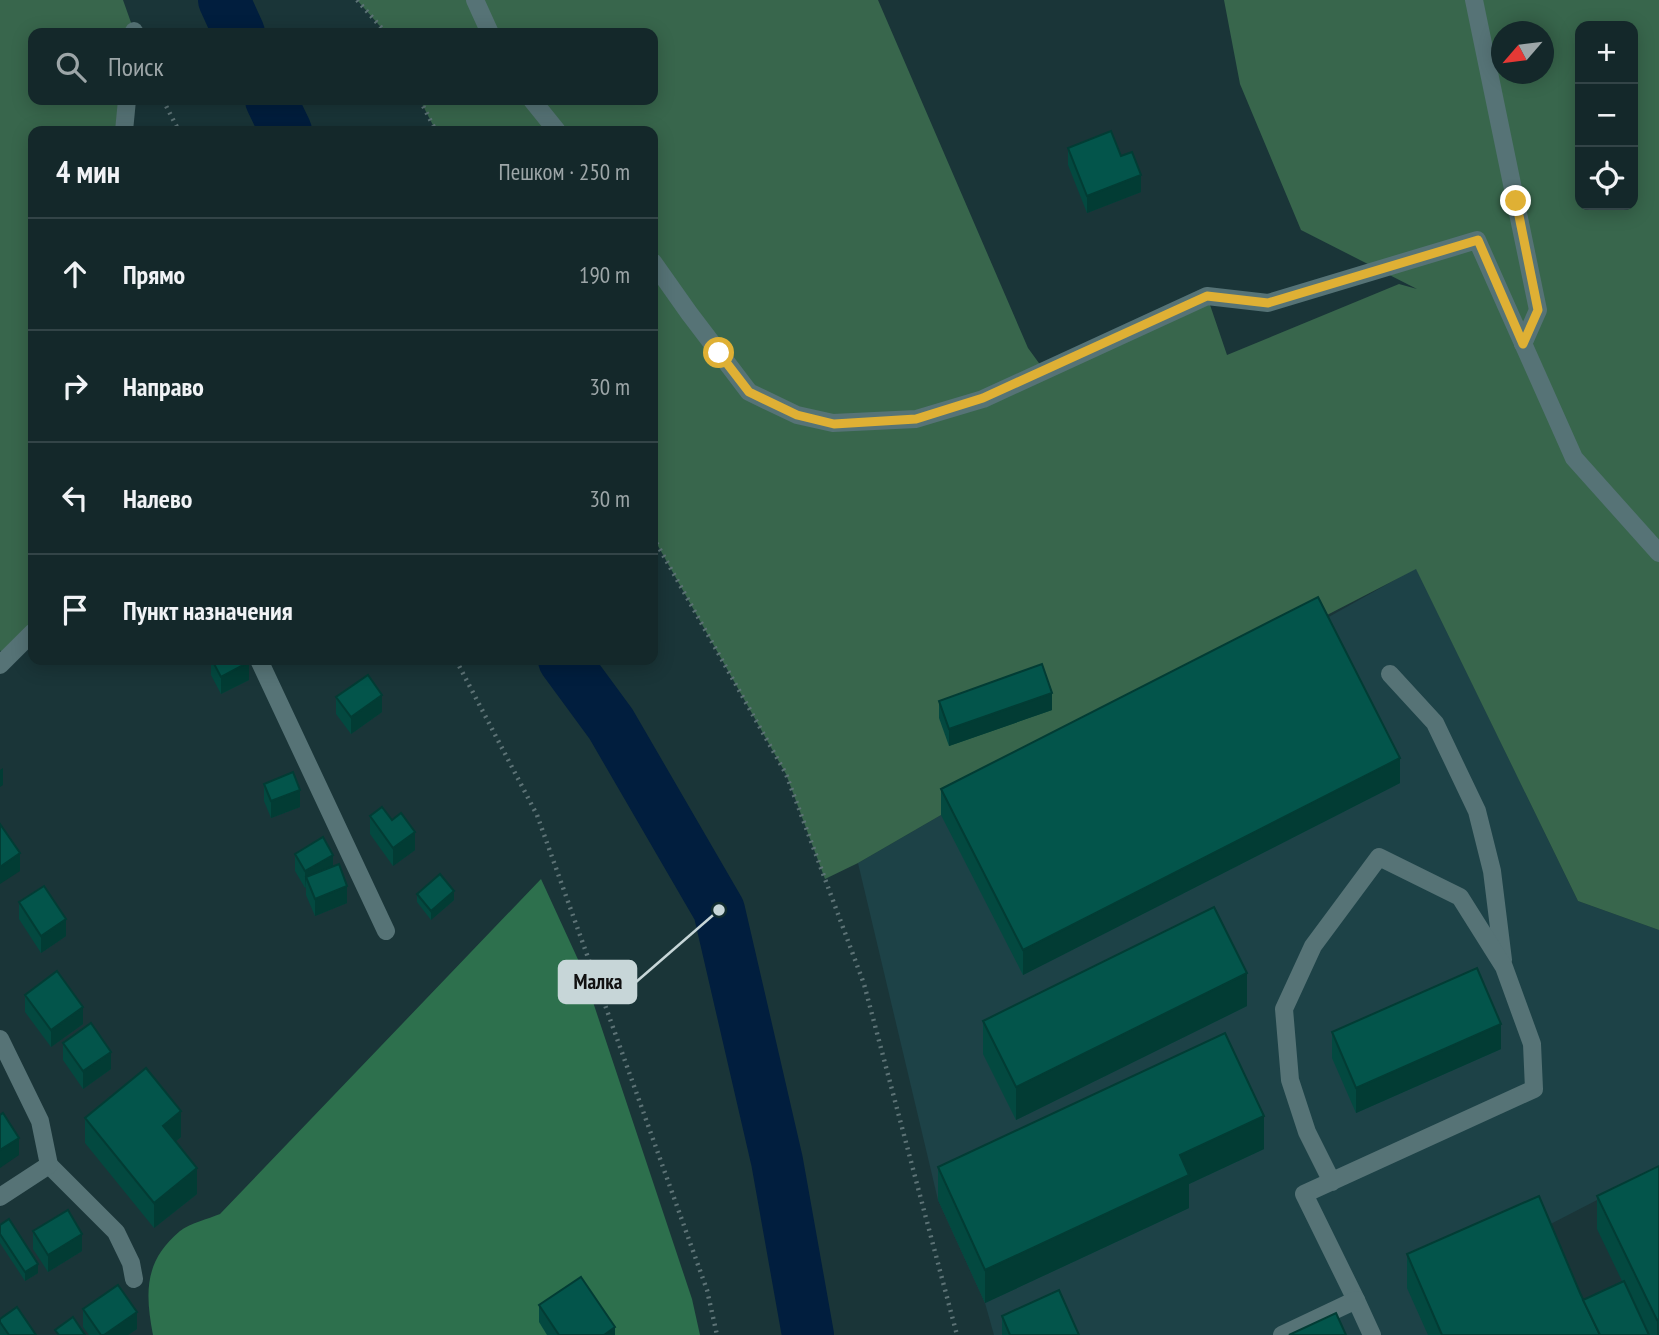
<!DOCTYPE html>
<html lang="ru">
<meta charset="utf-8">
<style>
body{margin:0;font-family:"PT Sans Narrow",sans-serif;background:#1d3032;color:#f1f3f6}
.controls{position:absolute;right:21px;top:21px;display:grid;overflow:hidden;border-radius:14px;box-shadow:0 4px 18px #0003}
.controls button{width:63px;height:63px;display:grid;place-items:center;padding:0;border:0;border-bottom:2px solid #334447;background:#14282a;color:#f1f3f6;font:35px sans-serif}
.compass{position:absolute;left:1491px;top:21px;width:63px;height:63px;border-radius:50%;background:#14282a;box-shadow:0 4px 18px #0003;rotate:242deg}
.stop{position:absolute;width:21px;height:21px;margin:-16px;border:5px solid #dfb034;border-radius:50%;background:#fff}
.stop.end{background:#dfb034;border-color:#fff;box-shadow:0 2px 7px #0008}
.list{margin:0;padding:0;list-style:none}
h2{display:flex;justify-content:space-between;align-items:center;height:91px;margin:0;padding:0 28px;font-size:30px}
h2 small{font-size:23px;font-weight:400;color:#9da6a8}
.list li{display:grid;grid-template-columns:46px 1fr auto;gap:21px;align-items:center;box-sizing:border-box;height:112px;padding:0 28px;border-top:2px solid #334447}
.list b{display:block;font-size:26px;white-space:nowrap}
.list em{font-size:23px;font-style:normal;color:#9da6a8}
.icon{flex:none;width:38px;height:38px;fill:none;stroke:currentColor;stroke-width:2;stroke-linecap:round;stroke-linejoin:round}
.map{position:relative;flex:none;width:1659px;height:1335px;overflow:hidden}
.search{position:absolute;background:#14282a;box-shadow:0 4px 18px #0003;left:28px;top:28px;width:630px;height:77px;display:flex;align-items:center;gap:18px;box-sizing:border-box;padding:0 24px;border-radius:14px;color:#9da6a8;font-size:26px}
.panel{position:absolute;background:#14282a;box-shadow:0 4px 18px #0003;left:28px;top:126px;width:630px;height:539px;border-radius:14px}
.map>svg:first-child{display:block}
.built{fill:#1d4247}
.green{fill:#38664c;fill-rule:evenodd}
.forest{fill:#2d704d}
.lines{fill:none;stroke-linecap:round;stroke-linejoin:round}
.river{stroke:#011e3e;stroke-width:52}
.path{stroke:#5d7376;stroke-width:4.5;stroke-dasharray:2 5;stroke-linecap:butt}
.lane{stroke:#567376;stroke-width:18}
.street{stroke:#567376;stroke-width:18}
.wall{fill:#034940}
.shaded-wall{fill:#023c34}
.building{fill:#03554b;stroke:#023c34;stroke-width:2}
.route{stroke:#dfb034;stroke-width:9}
.leader{fill:none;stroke:#c7d6d8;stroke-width:2.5}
.callout-dot{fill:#c7d6d8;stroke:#102b2e;stroke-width:2.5}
.callout{fill:#c7d6d8;stroke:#c7d6d8;stroke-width:2.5}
.callout-label{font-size:21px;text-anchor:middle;font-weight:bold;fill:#111}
</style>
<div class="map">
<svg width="1659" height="1335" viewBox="0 0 1659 1335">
<rect width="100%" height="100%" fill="#1a3538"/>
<polygon class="built" points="1416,568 1578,901 1659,930 1659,1168 1539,1230 1584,1335 994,1335 985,1303 938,1200 858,863 941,815 1318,623"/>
<g class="green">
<polygon points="0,0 123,0 134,31 134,33 33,33 33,100 127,100 124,131 33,131 33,632 4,659 0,650"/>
<path d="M 357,0 L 878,0 L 1028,348 L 1044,370 L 1207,296 L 1227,355 L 1399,284 L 1417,289 L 1301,230 L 1240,84 L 1224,0 L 1659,0 L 1659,930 L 1578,901 L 1416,569 L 941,815 L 858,863 L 825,879 L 786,774 L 653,537 L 653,131 L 436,131 L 420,100 L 653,100 L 653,33 L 386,33 ZM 1580,26 L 1633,26 L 1633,205 L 1580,205 ZM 1502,32 L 1544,32 L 1544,74 L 1502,74 Z"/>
</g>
<path class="forest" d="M 541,879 L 581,966 L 692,1299 L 700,1335 L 153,1335 C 145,1293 144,1261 180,1231 C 190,1223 208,1219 220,1214 Z"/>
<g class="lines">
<g class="river">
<polyline points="224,0 239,33"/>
<polyline points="271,100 286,131"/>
<polyline points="564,660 611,724 719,910 777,1161 808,1335"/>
</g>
<g class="path">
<polyline points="357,0 386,33"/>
<polyline points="163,100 179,131"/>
<polyline points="420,100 436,131"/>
<polyline points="653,537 786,774 864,984 957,1335"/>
<polyline points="456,660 537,815 707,1290 717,1335"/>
</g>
<g class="lane">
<polyline points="475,0 490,33"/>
<polyline points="1474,0 1538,310 1523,344"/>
<polyline points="532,100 557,131"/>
<polyline points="653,262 689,313 749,392 797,415 833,423 916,419 983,399 1207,296 1268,303 1477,240 1574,458 1659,553"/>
<polyline points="1390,674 1435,723 1477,811 1492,871 1503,960"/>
<polyline points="49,1165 116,1232 131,1263 134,1279"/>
<polyline points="1332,1182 1307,1132 1290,1080 1284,1009 1313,946 1379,857 1460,897 1504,967 1532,1044 1534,1089 1304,1194 1356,1300"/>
<polyline points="1282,1335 1356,1300 1372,1335"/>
</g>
<g class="street">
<polyline points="134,33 134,31"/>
<polyline points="124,131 127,100"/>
<polyline points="259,660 386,931"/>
<polyline points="0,665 33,632"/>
<polyline points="0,1039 40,1121 49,1165 0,1197"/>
</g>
</g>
<g class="wall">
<polygon points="1068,148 1121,156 1141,192 1087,213 1068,165"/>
<polygon points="211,660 248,660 249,680 221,694 211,675"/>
<polygon points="336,697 382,712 351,734 336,714"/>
<polygon points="939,701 1052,710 949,746 939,718"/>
<polygon points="1400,783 1023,975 941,815 941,789"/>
<polygon points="264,784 300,807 271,818 264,801"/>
<polygon points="370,816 415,850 393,866 370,834"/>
<polygon points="295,854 333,867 347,903 315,916 306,895 306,887 305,888 295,871"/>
<polygon points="417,894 454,900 431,920 417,902"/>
<polygon points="19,902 66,936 41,953 19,919"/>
<polygon points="25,995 83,1024 51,1047 25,1012"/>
<polygon points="1247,1006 1016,1120 983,1054 983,1021"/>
<polygon points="1332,1032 1501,1049 1356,1113 1332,1058"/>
<polygon points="63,1043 111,1069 83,1089 63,1060"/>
<polygon points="85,1118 181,1137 175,1142 197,1194 154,1228 85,1143"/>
<polygon points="1264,1149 1189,1184 1189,1208 985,1303 938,1200 938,1167"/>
<polygon points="1659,1166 1659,1335 1428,1335 1407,1288 1407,1254 1583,1300 1622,1281 1597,1229 1597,1196"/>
<polygon points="0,1225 38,1273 25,1281 0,1243"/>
<polygon points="33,1231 82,1251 48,1272 33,1249"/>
<polygon points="539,1305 615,1335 547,1335 539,1322"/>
<polygon points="83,1309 137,1329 128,1335 89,1335 83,1327"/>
<polygon points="1002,1316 1079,1335 1002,1335"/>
<polygon points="0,1319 36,1335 0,1335"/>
</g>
<g class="shaded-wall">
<polygon points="1141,175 1141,192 1087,213 1087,196"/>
<polygon points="249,662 249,680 221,694 221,677"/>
<polygon points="1052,693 1052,710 949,746 949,729"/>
<polygon points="382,695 382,712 351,734 351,717"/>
<polygon points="1400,758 1400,783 1023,975 1023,950"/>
<polygon points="3,768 3,785 0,787 0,770"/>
<polygon points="300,790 300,807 271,818 271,801"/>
<polygon points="415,832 415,850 393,866 393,848"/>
<polygon points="20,853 20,871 0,884 0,867"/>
<polygon points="333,855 333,872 306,877 305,888 305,871"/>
<polygon points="347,886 347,903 315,916 315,899"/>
<polygon points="454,891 454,900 431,920 431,911"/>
<polygon points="66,919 66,936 41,953 41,936"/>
<polygon points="1247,973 1247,1006 1016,1120 1016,1087"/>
<polygon points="83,1007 83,1024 51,1047 51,1030"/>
<polygon points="1501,1024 1501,1049 1356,1113 1356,1088"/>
<polygon points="111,1052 111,1069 83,1089 83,1071"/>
<polygon points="181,1111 181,1137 163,1151 163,1126"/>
<polygon points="1264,1116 1264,1149 1189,1184 1189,1208 985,1303 985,1270 1180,1155"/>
<polygon points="19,1138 19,1155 0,1168 0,1150"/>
<polygon points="197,1168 197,1194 154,1228 154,1203"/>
<polygon points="82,1234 82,1251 48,1272 48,1255"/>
<polygon points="38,1264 38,1273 25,1281 25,1272"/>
<polygon points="137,1312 137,1329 128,1335 104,1335"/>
<polygon points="1659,1319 1659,1335 1657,1335 1657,1320"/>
<polygon points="615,1327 615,1335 604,1335"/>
</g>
<g class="building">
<polygon points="1111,131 1121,156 1132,152 1141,175 1087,196 1068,148"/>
<polygon points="1318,597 1400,758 1023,950 941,789"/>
<polygon points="212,660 248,660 249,662 221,677"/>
<polygon points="1042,664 1052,693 949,729 939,701"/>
<polygon points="368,675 382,695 351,717 336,697"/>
<polygon points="293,772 300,790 271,801 264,784"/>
<polygon points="382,807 392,820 401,813 415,832 393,848 370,816"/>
<polygon points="0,824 20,853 0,867"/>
<polygon points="323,837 333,855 305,871 295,854"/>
<polygon points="339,864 347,886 315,899 306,877"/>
<polygon points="440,874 454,891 431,911 417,894"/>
<polygon points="44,886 66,919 41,936 19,902"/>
<polygon points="1214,907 1247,973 1016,1087 983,1021"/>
<polygon points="1477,968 1501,1024 1356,1088 1332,1032"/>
<polygon points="57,971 83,1007 51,1030 25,995"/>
<polygon points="91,1023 111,1052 83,1071 63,1043"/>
<polygon points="1225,1033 1264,1116 1180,1155 1189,1175 985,1270 938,1167"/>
<polygon points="146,1068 181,1111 163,1126 197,1168 154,1203 85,1118"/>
<polygon points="3,1113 19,1138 0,1150 0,1115"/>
<polygon points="1659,1166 1659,1319 1657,1320 1597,1196"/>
<polygon points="1539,1196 1580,1293 1600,1335 1442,1335 1407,1254"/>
<polygon points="68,1210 82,1234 48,1255 33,1231"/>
<polygon points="9,1219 38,1264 25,1272 0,1234 0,1225"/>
<polygon points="581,1277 615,1327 604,1335 559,1335 539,1305"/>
<polygon points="1624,1281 1649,1335 1600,1335 1583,1300"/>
<polygon points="118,1285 137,1312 104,1335 101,1335 83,1309"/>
<polygon points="1059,1290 1079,1335 1010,1335 1002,1316"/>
<polygon points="17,1307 36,1335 9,1335 0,1322 0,1319"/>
<polygon points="1336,1313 1346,1335 1289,1335"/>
<polygon points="73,1317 85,1335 59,1335 55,1330"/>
</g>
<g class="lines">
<polyline class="route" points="719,353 749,392 797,415 834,424 916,419 983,398 1207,296 1268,303 1478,240 1523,344 1538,310 1516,201"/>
</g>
<path class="leader" d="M719 910L636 982"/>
<circle class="callout-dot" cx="719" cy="910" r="7"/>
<rect class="callout" x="559" y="961" width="77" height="42" rx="7"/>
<g class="callout-label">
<text x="598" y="989">Малка</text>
</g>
</svg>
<div class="controls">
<button>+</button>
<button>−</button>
<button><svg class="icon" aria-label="locate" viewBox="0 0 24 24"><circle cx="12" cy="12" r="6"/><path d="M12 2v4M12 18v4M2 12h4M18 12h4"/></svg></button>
</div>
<svg class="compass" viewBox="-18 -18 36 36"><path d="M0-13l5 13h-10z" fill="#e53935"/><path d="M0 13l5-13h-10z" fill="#9da6a8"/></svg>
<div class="stop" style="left:719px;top:353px"></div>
<div class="stop end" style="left:1516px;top:201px"></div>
<div class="search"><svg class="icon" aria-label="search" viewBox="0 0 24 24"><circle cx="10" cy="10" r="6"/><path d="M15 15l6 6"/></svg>Поиск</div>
<section class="panel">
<h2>4 мин<small>Пешком · 250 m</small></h2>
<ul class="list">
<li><svg class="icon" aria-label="ahead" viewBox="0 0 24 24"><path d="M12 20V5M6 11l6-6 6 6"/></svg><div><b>Прямо</b></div><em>190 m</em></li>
<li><svg class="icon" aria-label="right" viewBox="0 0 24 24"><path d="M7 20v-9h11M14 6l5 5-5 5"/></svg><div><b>Направо</b></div><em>30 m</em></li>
<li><svg class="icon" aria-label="left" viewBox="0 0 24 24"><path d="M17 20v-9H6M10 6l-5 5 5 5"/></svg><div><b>Налево</b></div><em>30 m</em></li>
<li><svg class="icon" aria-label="arrive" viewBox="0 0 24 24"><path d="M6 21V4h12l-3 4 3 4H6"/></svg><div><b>Пункт назначения</b></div></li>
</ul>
</section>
</div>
